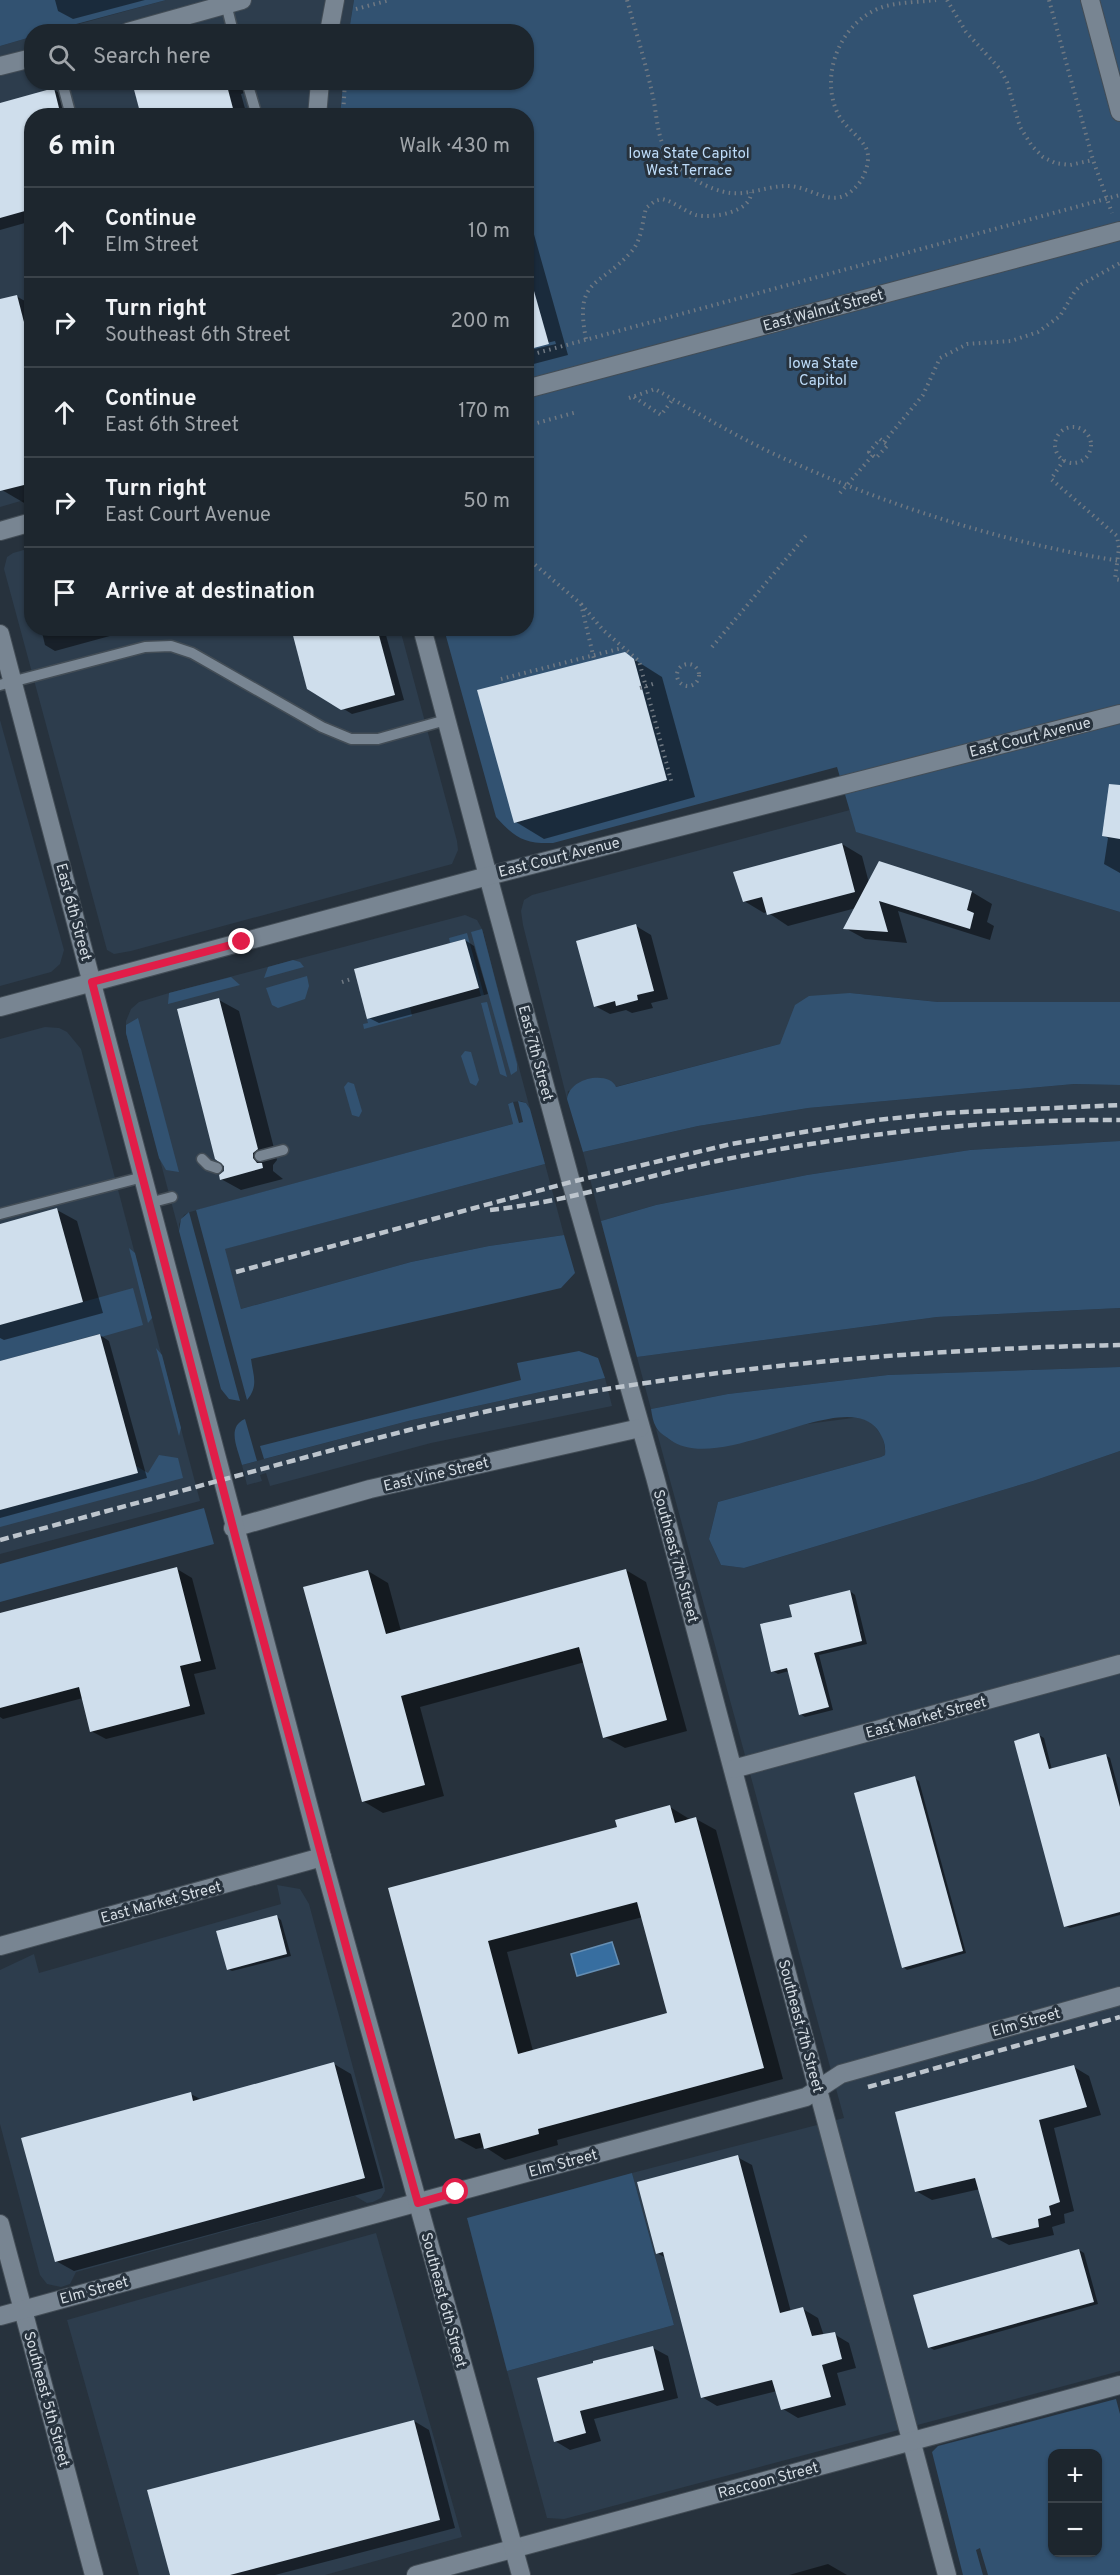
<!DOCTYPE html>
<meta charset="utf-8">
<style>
body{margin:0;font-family:Overpass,sans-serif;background:#2a323a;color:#f1f3f6}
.controls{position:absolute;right:18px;bottom:18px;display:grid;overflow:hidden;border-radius:12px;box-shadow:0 2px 4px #0004}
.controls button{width:54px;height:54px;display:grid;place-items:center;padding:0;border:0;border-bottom:2px solid #3b434a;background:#1d262e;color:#f1f3f6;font:30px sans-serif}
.stop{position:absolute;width:18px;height:18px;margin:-14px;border:4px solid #e11d48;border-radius:50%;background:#fff}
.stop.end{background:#e11d48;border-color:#fff;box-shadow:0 2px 6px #0008}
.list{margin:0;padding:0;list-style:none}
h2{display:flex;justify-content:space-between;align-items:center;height:78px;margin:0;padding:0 24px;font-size:26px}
h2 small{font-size:20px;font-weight:400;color:#a0a5aa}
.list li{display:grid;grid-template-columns:39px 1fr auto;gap:18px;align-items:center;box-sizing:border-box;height:90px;padding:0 24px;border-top:2px solid #3b434a}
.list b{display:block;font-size:22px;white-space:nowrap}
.list p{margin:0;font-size:20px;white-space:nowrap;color:#a0a5aa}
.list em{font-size:20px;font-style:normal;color:#a0a5aa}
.icon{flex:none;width:33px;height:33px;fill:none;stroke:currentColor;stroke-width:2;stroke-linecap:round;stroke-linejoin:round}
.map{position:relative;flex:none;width:1120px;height:2575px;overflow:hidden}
.search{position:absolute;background:#1d262e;box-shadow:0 2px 4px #0004;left:24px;top:24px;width:510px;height:66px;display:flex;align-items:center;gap:15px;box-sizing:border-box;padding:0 21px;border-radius:24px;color:#a0a5aa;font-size:22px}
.panel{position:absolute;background:#1d262e;box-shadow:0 2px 4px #0004;left:24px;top:108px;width:510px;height:528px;border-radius:24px}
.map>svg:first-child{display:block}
.built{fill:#2d3d4d}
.green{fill:#325271;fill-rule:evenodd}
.water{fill:#376ea0;stroke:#668fb4;stroke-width:1.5}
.shadow{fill:#0007;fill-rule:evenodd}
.building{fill:#cfdeec;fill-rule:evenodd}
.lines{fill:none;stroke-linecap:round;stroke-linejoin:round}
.lane-casing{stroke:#434d56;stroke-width:13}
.street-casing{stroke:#434d56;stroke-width:20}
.secondary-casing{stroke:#434d56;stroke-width:20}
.path{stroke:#6f7882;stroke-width:4;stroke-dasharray:1.5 4.5;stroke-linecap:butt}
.lane{stroke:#788592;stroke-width:10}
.street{stroke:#788592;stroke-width:18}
.secondary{stroke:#788592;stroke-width:18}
.rail{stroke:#bdc5cd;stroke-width:4.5;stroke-dasharray:9 4.5;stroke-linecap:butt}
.route{stroke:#e11d48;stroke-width:8}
.labels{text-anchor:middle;stroke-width:6;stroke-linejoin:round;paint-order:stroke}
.park-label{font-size:15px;fill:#bedcf9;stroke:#27323d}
.street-label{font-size:15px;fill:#d5dde4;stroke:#27323d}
</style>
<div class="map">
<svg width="1120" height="2575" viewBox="0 0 1120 2575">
<rect width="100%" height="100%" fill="#27323d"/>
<g class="built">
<polygon points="166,0 354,0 349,31 50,32"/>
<polygon points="31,37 32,82 343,83 340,115 32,116 31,498 0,507 0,46"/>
<polygon points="31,548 32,628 400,629 457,841 458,850 452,864 131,951 114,954 107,950 4,569 7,557 13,553"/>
<polygon points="0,720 64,950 60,964 51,972 0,986"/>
<polygon points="850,810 857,832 1120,912 1120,1002 938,1002 850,993 784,1037 780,1044 615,1087 568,1091 567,1099 523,925 521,911 524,900 532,895"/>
<polygon points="465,915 477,920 482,929 530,1109 526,1103 521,1101 513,1102 508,1104 513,1124 190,1212 184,1215 179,1224 179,1231 126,1033 126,1021 131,1009 139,1002 169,993"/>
<polygon points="45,1027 59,1028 67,1032 81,1049 200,1501 0,1554 0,1039"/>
<polygon points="1074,1084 1120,1085 1120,1141 970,1150 807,1175 656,1205 601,1221 583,1152 698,1126 808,1108"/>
<polygon points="545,1164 564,1235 489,1246 411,1262 241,1309 224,1249"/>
<polygon points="1120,1308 1120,1367 888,1375 728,1394 651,1409 637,1357 937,1317"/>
<polygon points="605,1378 612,1406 431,1443 270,1486 266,1473 260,1475 262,1481 247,1485 242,1465 412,1420"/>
<polygon points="860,1417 872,1423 883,1437 885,1449 885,1455 881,1457 718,1502 709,1539 721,1565 744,1568 1033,1481 1120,1451 1120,2371 564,2519 547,2518 507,2371 674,2325 632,2173 844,2118 656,1429 673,1442"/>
<polygon points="277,1885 300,1889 309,1904 384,2183 385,2191 381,2198 373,2202 367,2203 355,2196 76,2272 70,2284 61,2287 47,2284 40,2275 0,2124 0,1970 34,1954 39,1973 281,1904"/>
<polygon points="376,2233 462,2537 325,2575 139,2575 67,2320"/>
</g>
<g class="green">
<polygon points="0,0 166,0 50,31 32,32 31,37 0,46"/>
<path d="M 354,0 L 1120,0 L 1120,912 L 856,832 L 837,767 L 553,843 C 525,844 515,838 496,817 L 444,629 L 526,628 L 526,116 L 340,116 L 343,83 L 526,82 L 526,32 L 349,31 Z"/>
<polygon points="482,929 517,1064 517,1071 511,1075 471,932"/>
<polygon points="467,933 484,995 481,996 465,939 450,943 449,938"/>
<polygon points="293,960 300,962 304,967 264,978 268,967"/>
<polygon points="307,976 309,986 305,999 278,1008 272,1005 266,988"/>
<polygon points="231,977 240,985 168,1004 169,993"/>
<path d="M 850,993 L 938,1002 L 1120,1002 L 1120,1085 L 1074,1084 L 808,1108 L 698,1126 L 583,1152 L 567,1099 C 570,1076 610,1071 616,1087 L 780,1044 L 795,1005 L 809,996 Z"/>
<polygon points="487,1002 507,1077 500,1074 481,1003"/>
<polygon points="410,1007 412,1016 364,1029 363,1024 368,1023 367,1019"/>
<polygon points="138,1018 179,1172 166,1170 159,1158 126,1033 126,1025"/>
<polygon points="465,1051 471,1052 479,1080 476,1086 470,1083 461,1056"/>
<polygon points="348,1082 354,1084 362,1111 359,1117 352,1115 344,1087"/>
<path d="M 518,1101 L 526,1103 L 530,1109 L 545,1164 L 225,1249 L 241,1309 L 411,1262 L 489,1246 L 564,1235 L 575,1273 L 561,1288 L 251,1359 C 253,1375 259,1386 247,1400 L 196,1210 L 513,1124 L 508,1104 L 513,1102 L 519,1123 L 523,1122 Z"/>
<polygon points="1120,1141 1120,1308 937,1317 637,1357 601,1221 656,1205 807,1175 970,1150"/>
<polygon points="189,1212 240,1401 229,1399 221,1389 179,1231 181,1219"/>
<polygon points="129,1248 135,1253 152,1318 148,1323"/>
<polygon points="133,1288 143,1325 101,1337 99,1334 0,1361 0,1325"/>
<polygon points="156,1348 162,1355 181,1428 179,1436"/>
<polygon points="579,1351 598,1358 605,1378 412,1420 264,1459 260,1446 521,1380 517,1363"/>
<path d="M 1120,1367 L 1120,1451 L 1033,1481 L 744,1568 L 721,1565 L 709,1539 L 718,1502 L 881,1457 L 885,1455 C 886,1444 883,1437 877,1429 C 843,1385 719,1478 669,1439 C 665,1436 658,1432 656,1427 C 653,1422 652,1415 651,1409 L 728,1394 L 888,1375 Z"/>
<path d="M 245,1419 L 257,1461 L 242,1465 C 238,1449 226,1427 245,1419 Z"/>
<polygon points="159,1455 178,1458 183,1478 0,1527 0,1510 137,1473 136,1466 148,1473"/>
<polygon points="204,1508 214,1544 0,1602 0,1564"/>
<polygon points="632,2173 674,2325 507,2371 467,2218"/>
<path d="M 1116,2399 L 1120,2414 L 1120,2575 L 988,2575 L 980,2548 L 976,2550 L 983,2575 L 963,2575 L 932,2452 L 938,2446 ZM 1052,2454 L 1098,2454 L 1098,2552 L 1052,2552 Z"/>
</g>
<polygon class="water" points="612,1942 619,1964 577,1976 571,1954"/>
<g class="shadow">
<polygon points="55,0 145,0 73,19 58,11"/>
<polygon points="134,82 260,82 256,85 254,90 241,94 247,116 142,116"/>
<polygon points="262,82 283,82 269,86"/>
<polygon points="54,90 68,98 73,116 32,116 32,221 0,230 0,104"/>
<polygon points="526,206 568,355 526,366 526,351 556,344 555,341 526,348"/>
<polygon points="16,296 32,305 31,507 2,490 0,483 0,300"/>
<polygon points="41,628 139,628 55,651 45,645"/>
<polygon points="293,628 384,628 404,700 352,714 309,688"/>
<polygon points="624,653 662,677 695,797 544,839 516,822"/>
<polygon points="1120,803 1120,873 1104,864 1108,838 1103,835"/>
<polygon points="842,844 862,856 869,883 880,863 972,892 992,904 987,922 994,926 990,940 898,911 907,943 865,939 845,928 856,908 788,926 767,912 764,913 744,901"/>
<polygon points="636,926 651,935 668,999 651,1003 653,1008 632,1013 626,1010 610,1014 595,1006"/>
<polygon points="465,940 474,946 488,994 379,1023 369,1018"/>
<polygon points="219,1000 239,1011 277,1160 273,1165 273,1171 283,1179 241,1190 221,1179 225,1172"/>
<polygon points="57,1210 77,1221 103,1313 4,1340 0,1338 0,1225"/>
<polygon points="100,1335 109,1341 147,1478 0,1518 0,1362"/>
<polygon points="177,1569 192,1578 216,1669 194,1674 205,1714 106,1739 91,1731 83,1698 3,1719 0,1717 0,1614"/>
<polygon points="626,1570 646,1582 687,1731 625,1748 605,1737 585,1662 420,1707 444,1796 383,1813 363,1801 368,1571 388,1583 401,1631"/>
<polygon points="850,1591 855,1595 867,1644 819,1655 833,1710 805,1717 800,1714 789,1671 778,1674 773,1671 794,1618"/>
<polygon points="1039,1735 1044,1738 1052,1770 1105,1755 1110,1758 1120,1795 1120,1915 1070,1928 1066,1926"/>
<polygon points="914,1778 919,1781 966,1953 907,1970 903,1967"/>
<path d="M 670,1807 L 691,1820 L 696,1819 L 716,1830 L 783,2079 L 557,2140 L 558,2145 L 505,2160 L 485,2147 L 476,2149 L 456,2138 L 390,1889 L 619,1828 ZM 643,1917 L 669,2015 L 533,2051 L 507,1952 Z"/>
<polygon points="277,1917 281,1920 291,1956 232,1971 228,1969"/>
<polygon points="334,2064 351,2074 383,2188 74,2271 56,2261 191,2094 202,2100"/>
<polygon points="1074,2067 1089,2076 1101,2115 1054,2128 1074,2211 1064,2214 1065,2223 1052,2227 1054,2235 1009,2245 994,2237 980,2189 932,2200 916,2191"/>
<polygon points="737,2157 752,2165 791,2312 803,2309 818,2318 824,2336 834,2334 849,2343 856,2368 837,2373 846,2405 798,2418 783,2409 777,2391 717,2406 702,2397 666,2258 657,2253"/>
<polygon points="1079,2250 1084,2253 1098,2304 934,2350 929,2347"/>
<polygon points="653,2348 668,2356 678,2398 594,2419 601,2441 570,2450 555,2441 539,2379"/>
<polygon points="414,2421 429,2430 455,2528 275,2575 172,2575"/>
<polygon points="828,2564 847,2575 789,2575"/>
</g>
<g class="building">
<polygon points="132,82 226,82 235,116 141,116"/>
<polygon points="54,88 61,116 32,116 32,209 0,218 0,103"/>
<polygon points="532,284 549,344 526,350 526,285"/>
<polygon points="17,295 32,353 32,483 0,491 0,299"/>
<polygon points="291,628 377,628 395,695 341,710 307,689"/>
<polygon points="625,652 634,659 667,780 514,823 477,690"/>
<polygon points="1109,784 1120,785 1120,839 1102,836"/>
<polygon points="842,843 855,892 767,915 762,897 743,902 733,872"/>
<polygon points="879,861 972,891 967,910 974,913 970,929 879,901 888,932 843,929"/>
<polygon points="636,924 654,991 637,995 638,1000 616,1006 615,1001 594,1007 576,941"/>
<polygon points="465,939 479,988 367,1019 354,969"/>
<polygon points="219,998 258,1149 253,1153 253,1158 257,1163 262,1163 263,1168 220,1180 219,1175 224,1171 224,1166 215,1159 177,1009"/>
<polygon points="57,1208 83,1302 0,1325 0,1224"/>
<polygon points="100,1334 138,1473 0,1510 0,1361"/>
<polygon points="177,1567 201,1661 180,1666 190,1706 90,1732 79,1687 0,1708 0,1613"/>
<polygon points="626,1569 667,1720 603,1738 579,1647 401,1696 425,1785 362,1802 303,1587 368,1570 386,1634"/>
<polygon points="850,1590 862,1641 814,1653 829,1707 799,1715 787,1668 771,1672 760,1624 792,1617 789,1605"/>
<polygon points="1039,1733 1049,1769 1106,1754 1120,1807 1120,1912 1064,1927 1014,1741"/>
<polygon points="915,1776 963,1951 902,1968 854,1793"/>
<path d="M 670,1805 L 675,1823 L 696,1817 L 764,2068 L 538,2129 L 539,2134 L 484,2149 L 480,2133 L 455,2139 L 388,1888 L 617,1827 L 615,1820 ZM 637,1902 L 667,2013 L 518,2054 L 488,1941 Z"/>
<polygon points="277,1915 287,1954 227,1970 216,1931"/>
<polygon points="334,2062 365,2178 55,2262 21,2138 191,2092 193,2101"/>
<polygon points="1074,2065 1087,2107 1039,2120 1060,2202 1049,2206 1051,2215 1038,2219 1039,2227 992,2238 975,2178 915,2192 895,2112"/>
<polygon points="738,2155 780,2313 803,2307 812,2336 835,2332 842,2359 822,2365 831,2397 781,2410 772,2380 701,2398 663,2252 656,2254 637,2182"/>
<polygon points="1079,2249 1094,2302 928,2348 913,2295"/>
<polygon points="653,2346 664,2390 580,2411 586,2433 554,2442 537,2378 593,2363 593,2361"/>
<polygon points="414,2420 440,2520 230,2575 170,2575 147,2490"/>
</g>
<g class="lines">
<g class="lane-casing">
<g id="lane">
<polyline points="226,4 233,32"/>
<polyline points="62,82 71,116"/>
<polyline points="247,82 257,116"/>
<polyline points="0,685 145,647 171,646 192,653 322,727 351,739 378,739 446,720"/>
<polyline points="260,1156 283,1150"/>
<polyline points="202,1159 208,1165 217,1168"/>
<polyline points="149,1203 172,1197"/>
<polyline points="0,1214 143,1177"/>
</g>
</g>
<g class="street-casing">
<g id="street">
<polyline points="1090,0 1120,112"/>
<polyline points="488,876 571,1182 655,1477 947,2575"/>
<polyline points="233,1528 370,1489 640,1428"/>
<polyline points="733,1769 1120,1664"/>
<polyline points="0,1946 322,1857"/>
<polyline points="0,2224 94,2575"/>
<polyline points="0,2316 806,2097 841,2074 1120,1996"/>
<polyline points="416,2575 1120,2385"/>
</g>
</g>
<g class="secondary-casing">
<g id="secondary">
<polyline points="128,32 242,0"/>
<polyline points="329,32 335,0"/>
<polyline points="0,66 32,58"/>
<polyline points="317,116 320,82"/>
<polyline points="526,389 1120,231"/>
<polyline points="0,531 32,522"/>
<polyline points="422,628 488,876"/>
<polyline points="0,634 322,1857 521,2575"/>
<polyline points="0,1007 488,876 1120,714"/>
</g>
</g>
<g class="path">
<path d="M 627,0 C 636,32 646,64 653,97 C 657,116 657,136 667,154 C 678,173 710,191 731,193 C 751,195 770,185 790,186 C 816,188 836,214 860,182 C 866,173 871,158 866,148 C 859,135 844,127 837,112 C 819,71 843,18 886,6 C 902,2 920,2 936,0"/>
<polyline points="947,0 966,32 1000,69 1007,82 1020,127 1032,146 1043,157 1055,163 1070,165 1093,160"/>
<polyline points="1049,0 1093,160 1112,213"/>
<polyline points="356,9 390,0"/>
<polyline points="343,116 345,82"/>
<path d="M 586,339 C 574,278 599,288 631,252 C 642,240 642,223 646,208 L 655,201 L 662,199 C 675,202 684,211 696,215 C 712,219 752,212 751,192"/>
<polyline points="526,356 1120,195"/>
<polyline points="634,397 661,415 673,399"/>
<path d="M 629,398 L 655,389 C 694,411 732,434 772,453 C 882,504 999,542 1120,561"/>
<polyline points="526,426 577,412"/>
<circle cx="1073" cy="445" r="18"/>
<polygon points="880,439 888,445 876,458 869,452"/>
<polyline points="884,442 923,395 940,358 967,344 1011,341 1038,332 1060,316 1075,291 1082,284 1120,263"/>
<polyline points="1064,460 1051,479 1117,536 1119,548 1115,579 1120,580"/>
<polyline points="840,493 873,455"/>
<polyline points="526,557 581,604 594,659"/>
<polyline points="581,604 603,630 639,661 672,784"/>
<polyline points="712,647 808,533"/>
<circle cx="688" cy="675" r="11"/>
<polyline points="501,679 622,648"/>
<polyline points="640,688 656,683"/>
<polyline points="342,982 351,979"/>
</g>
<use href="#lane" class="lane"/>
<use href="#street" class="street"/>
<use href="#secondary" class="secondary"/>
<g class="rail">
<path d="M 490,1210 C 567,1202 641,1177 717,1161 C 849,1134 985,1119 1120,1120"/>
<polyline points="236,1272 571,1182 731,1144 877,1120 944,1113 1120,1105"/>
<path d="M 0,1540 C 100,1513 199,1486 299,1459 C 374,1439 450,1418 527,1403 C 722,1366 921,1349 1120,1345"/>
<polyline points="868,2087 1120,2017"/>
</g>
</g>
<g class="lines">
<polyline class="route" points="242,942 92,982 236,1539 350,1961 418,2203 456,2192"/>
</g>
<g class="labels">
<g class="park-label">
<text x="689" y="158">Iowa State Capitol<tspan x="689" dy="17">West Terrace</tspan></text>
<text x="823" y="368">Iowa State<tspan x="823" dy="17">Capitol</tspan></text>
</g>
<g class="street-label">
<text transform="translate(823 310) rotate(-15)" y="5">East Walnut Street</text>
<text transform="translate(1030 737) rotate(-14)" y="5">East Court Avenue</text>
<text transform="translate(559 857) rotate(-14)" y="5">East Court Avenue</text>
<text transform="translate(74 912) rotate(75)" y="5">East 6th Street</text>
<text transform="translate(536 1053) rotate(75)" y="5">East 7th Street</text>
<text transform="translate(436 1474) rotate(-13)" y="5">East Vine Street</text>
<text transform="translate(676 1556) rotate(75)" y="5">Southeast 7th Street</text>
<text transform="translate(926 1717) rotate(-15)" y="5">East Market Street</text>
<text transform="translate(161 1902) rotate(-15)" y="5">East Market Street</text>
<text transform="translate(1026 2022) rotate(-16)" y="5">Elm Street</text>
<text transform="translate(801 2026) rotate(75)" y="5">Southeast 7th Street</text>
<text transform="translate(563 2163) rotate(-15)" y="5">Elm Street</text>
<text transform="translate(94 2290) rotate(-15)" y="5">Elm Street</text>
<text transform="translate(444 2300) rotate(75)" y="5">Southeast 6th Street</text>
<text transform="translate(47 2399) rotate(75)" y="5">Southeast 5th Street</text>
<text transform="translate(768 2480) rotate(-15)" y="5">Raccoon Street</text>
</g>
</g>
</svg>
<div class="controls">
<button>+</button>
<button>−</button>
</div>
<div class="stop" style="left:456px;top:2192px"></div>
<div class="stop end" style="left:242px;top:942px"></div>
<div class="search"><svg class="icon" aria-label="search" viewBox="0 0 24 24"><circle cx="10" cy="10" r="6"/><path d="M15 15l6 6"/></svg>Search here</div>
<section class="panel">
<h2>6 min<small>Walk · 430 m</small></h2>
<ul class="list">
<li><svg class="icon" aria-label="ahead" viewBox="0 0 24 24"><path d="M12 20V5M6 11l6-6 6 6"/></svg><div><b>Continue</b><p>Elm Street</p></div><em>10 m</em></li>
<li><svg class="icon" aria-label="right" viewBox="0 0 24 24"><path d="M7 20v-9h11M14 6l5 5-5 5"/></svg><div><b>Turn right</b><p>Southeast 6th Street</p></div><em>200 m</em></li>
<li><svg class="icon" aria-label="ahead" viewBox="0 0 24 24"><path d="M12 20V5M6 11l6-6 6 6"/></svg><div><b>Continue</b><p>East 6th Street</p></div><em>170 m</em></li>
<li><svg class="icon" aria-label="right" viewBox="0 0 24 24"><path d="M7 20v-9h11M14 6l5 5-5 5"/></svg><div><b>Turn right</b><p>East Court Avenue</p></div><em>50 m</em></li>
<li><svg class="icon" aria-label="arrive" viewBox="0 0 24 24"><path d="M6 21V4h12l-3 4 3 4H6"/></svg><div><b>Arrive at destination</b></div></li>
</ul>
</section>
</div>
